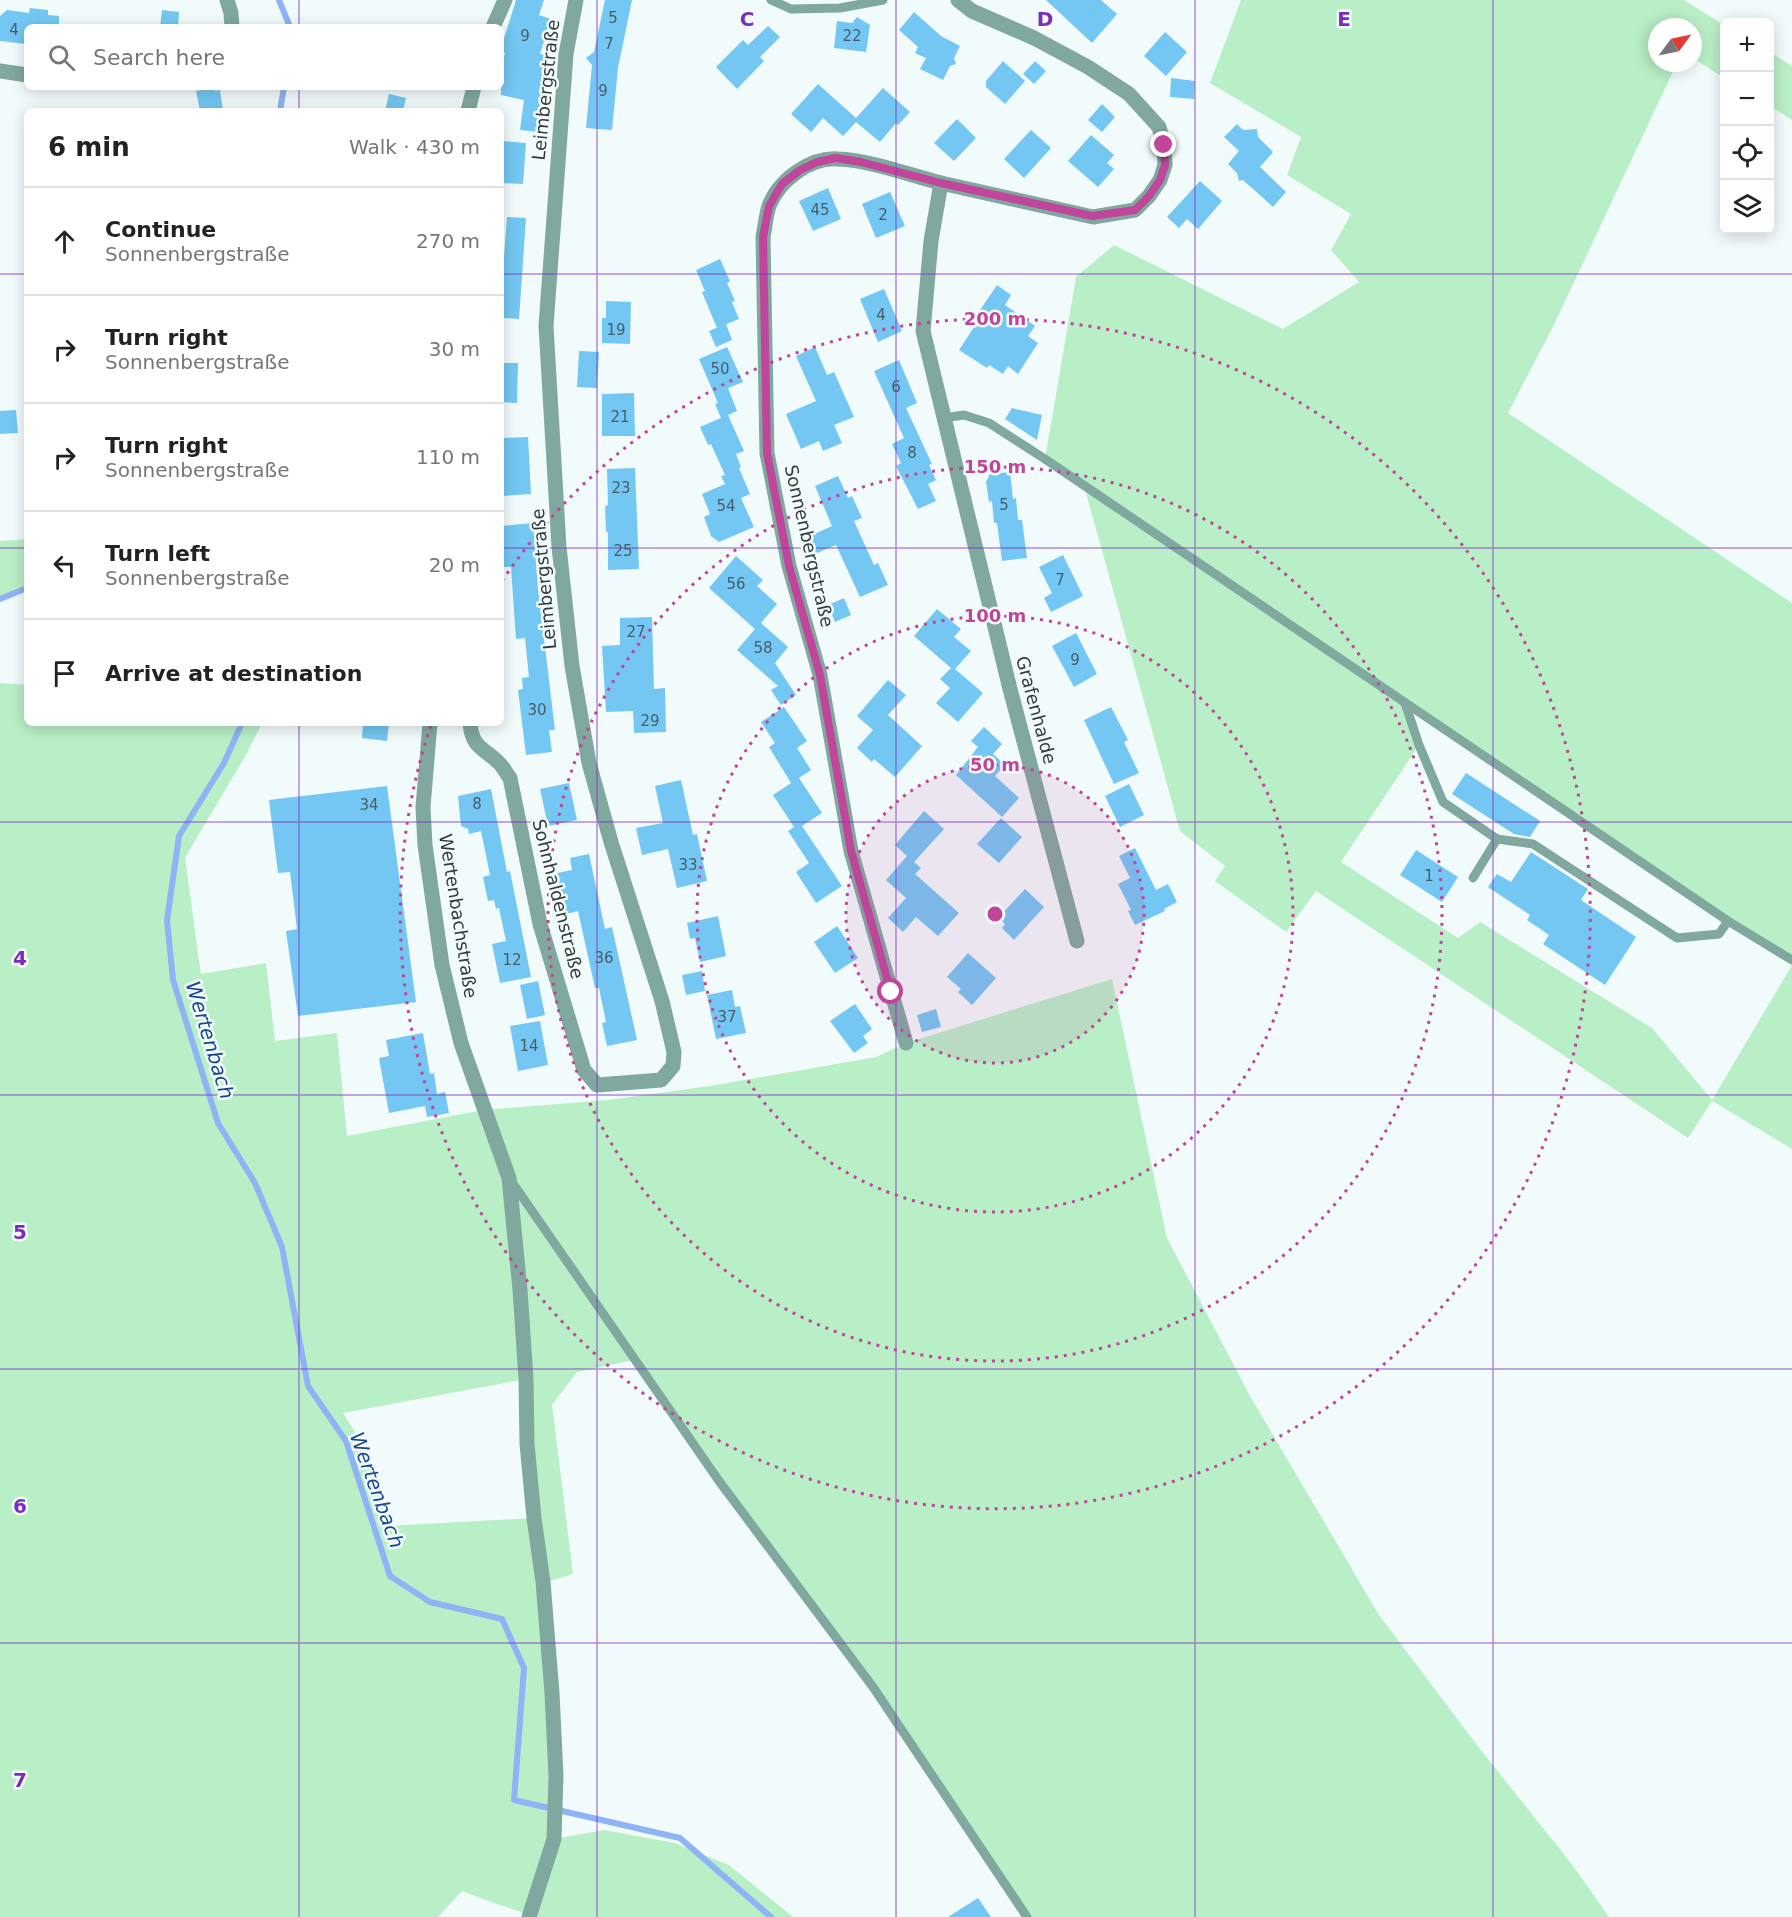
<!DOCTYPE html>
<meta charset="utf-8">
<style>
body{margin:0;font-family:"DejaVu Sans",sans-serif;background:#f6f6f6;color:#222}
.controls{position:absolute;right:18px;top:18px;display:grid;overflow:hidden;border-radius:9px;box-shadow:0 3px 15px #0003}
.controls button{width:54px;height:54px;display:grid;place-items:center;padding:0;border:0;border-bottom:2px solid #e0e0e0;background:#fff;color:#222;font:30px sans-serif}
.compass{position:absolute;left:1648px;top:18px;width:54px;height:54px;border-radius:50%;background:#fff;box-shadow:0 3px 15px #0003;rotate:57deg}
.stop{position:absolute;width:18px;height:18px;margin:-14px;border:4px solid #bf469a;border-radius:50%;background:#fff}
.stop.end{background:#bf469a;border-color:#fff;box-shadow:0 2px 6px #0008}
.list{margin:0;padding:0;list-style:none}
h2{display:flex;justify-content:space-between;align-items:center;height:78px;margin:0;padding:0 24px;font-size:26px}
h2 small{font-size:20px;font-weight:400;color:#767676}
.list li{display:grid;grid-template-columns:39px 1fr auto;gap:18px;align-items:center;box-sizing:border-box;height:108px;padding:0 24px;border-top:2px solid #e0e0e0}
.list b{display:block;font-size:22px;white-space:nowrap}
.list p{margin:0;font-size:20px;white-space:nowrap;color:#767676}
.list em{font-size:20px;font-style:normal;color:#767676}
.icon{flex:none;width:33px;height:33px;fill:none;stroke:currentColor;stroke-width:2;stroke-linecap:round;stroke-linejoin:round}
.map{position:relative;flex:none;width:1792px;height:1917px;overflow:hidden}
.search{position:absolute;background:#fff;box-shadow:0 3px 15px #0003;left:24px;top:24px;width:480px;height:66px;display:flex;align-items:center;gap:15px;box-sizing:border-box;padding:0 21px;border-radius:9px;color:#767676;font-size:22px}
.panel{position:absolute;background:#fff;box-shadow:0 3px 15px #0003;left:24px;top:108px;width:480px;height:618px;border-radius:9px}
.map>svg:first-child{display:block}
.green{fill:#b9efc6;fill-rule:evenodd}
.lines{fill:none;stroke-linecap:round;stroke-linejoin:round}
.stream{stroke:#8eb4f5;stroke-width:6}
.building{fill:#74c7f3}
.lane{stroke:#80a89f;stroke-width:9}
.street{stroke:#80a89f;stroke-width:15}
.route{stroke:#bf469a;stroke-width:8}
.grid{fill:none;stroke:#7b2cbf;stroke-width:1.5;stroke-opacity:0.55}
.ring{fill:none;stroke:#bf469a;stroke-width:3;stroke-dasharray:3 6}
.labels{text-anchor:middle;stroke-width:5;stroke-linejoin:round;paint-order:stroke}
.number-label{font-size:15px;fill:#465d68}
.street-label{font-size:18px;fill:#363a3a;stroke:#f2fbfc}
.water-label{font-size:20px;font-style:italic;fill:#1a4690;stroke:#f2fbfc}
.grid-label{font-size:20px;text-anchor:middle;font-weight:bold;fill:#7b2cbf;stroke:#f2fbfc;stroke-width:5;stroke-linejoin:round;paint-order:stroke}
.centre{fill:#bf469a;stroke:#f2fbfc;stroke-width:3}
.ring-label{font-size:18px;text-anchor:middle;font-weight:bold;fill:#bf469a;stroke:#f2fbfc;stroke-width:5;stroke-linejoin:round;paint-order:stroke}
</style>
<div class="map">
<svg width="1792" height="1917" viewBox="0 0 1792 1917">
<rect width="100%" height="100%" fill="#f2fbfc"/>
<g class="green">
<polygon points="1241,0 1684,0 1724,25 1724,78 1693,58 1693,27 1657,27 1657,63 1677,63 1553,327 1508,413 1792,603 1792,960 1406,704 1419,745 1341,862 1458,938 1480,922 1652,1028 1712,1100 1792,965 1792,1149 1712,1101 1688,1138 1316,891 1286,932 1215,881 1225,866 1180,831 1084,486 1045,459 1076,277 1114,245 1283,329 1359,282 1331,250 1351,214 1287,175 1301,137 1210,83"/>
<polygon points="1770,52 1792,66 1792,120 1770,106"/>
<polygon points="27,539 27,587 0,598 0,541"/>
<path d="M 0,683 L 27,685 L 27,723 L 262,723 L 247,753 L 185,858 L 201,974 L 266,963 L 275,1041 L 337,1033 L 347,1136 L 483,1110 L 608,1100 L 710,1086 L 876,1057 L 906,1043 L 1112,979 L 1167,1238 L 1250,1396 L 1379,1615 L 1480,1749 L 1574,1867 L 1609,1917 L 1027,1917 L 949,1798 L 634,1360 L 577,1372 L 552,1405 L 573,1574 L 543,1583 L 555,1839 L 604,1830 L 675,1843 L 729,1865 L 793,1917 L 529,1917 L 530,1915 L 491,1902 L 462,1891 L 438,1917 L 0,1917 ZM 526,1379 L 534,1518 L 387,1526 L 366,1449 L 343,1413 Z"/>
</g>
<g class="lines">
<g class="stream">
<polyline points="279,0 290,27"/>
<polyline points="280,111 284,87"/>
<polyline points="0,599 27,588"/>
<polyline points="242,723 224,763 179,836 167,920 173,980 218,1123 255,1183 282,1247 308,1386 346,1441 390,1576 430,1602 502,1619 524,1668 514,1800 680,1838 771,1917"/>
</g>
</g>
<g class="building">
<polygon points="516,0 544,0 539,15 551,19 540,54 548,55 539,92 546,93 538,132 520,130 524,100 501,95 501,71 505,53 501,52 501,48"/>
<polygon points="605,0 632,0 618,68 612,130 586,128 592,65 586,58 594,52"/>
<polygon points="1046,0 1101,0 1117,14 1092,43"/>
<polygon points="30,8 48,10 48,15 59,16 59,27 27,27 26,44 0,41 0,16 7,10 29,13"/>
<polygon points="162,10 179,12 178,27 160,27"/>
<polygon points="914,12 941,36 960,46 954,58 956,64 950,66 943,80 920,69 926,58 915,53 918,47 899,30"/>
<polygon points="857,17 870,25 866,52 834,48 837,21 852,23"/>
<polygon points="768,26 780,37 760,57 764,61 737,89 716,67 743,40 748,45"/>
<polygon points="1165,32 1187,52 1166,76 1144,56"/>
<polygon points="1003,61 1025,81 1005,104 986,87 986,81"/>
<polygon points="1035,61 1046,71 1034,84 1023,74"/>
<polygon points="1171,78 1195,81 1194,99 1170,97"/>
<polygon points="818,84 856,118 883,88 910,112 898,125 896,123 880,142 856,122 843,136 823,118 811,132 791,114"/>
<polygon points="214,88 215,91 220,90 223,111 200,111 196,91"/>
<polygon points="389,94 406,98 403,111 385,111"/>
<polygon points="1102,104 1115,117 1102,132 1088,120"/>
<polygon points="957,119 976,138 954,161 934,143"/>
<polygon points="1237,124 1243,130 1257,129 1258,137 1273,152 1260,167 1286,192 1273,207 1243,180 1239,181 1237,173 1228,164 1239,151 1224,137"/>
<polygon points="1031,130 1051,148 1024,178 1004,159"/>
<polygon points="1091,135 1114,155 1107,163 1114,169 1098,187 1068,161"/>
<polygon points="503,141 526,143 523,184 501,183"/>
<polygon points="1200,181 1222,201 1198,229 1187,219 1179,228 1167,217"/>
<polygon points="828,188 841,219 813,231 799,201"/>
<polygon points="890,192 905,226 876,238 862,204"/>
<polygon points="507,217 526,218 519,319 502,318 503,293 501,293 501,257 504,257"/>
<polygon points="720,259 730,281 727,283 735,301 732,302 739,319 717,328 702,292 705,291 696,270"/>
<polygon points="997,285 1011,295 1005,305 1035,326 1028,336 1038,343 1018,374 1008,366 1003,374 989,365 987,368 959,350 982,315 978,313"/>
<polygon points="884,289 902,331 878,342 860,299"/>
<polygon points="606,301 631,302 630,344 602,343 602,318 606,318"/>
<polygon points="726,324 732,340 716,347 709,331"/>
<polygon points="727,347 743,382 728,388 737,411 728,415 744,451 736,454 741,467 739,468 750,494 741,498 754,527 719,542 711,536 704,517 710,514 702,494 725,484 721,476 725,475 711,444 708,445 700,427 721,418 715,404 718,403 699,359"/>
<polygon points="815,347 827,375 834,372 854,417 834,425 842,443 823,451 819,441 801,449 786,414 816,401 796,356"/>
<polygon points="579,351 599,352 597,388 577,387"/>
<polygon points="899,360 917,403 906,408 932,464 929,465 936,480 928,484 936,501 918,509 896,466 901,463 892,444 904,438 874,371"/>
<polygon points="501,363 518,363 517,403 501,402"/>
<polygon points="634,393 635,436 602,436 602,394"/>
<polygon points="1012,408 1042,415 1037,440 1005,419"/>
<polygon points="16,410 18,433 0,434 0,411"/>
<polygon points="528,437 531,494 502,496 501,438"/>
<polygon points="635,468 639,569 608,570 608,532 606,532 605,506 608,505 607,469"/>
<polygon points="1010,472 1013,499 1016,498 1018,520 1022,520 1027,558 1002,561 997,523 994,523 992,501 989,502 986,482 990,474"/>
<polygon points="838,476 848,498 852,496 862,518 854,521 874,565 878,563 888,585 860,597 836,545 815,554 808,537 832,526 815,486"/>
<polygon points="533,523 538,589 555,730 549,730 552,752 526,755 518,690 523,689 522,678 529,677 525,638 516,639 511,567 504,567 501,526"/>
<polygon points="1063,555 1083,596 1051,612 1044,598 1052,593 1039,567"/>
<polygon points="736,556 763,580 757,586 777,604 761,623 788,647 775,663 796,695 781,705 771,690 778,686 737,650 755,629 709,588"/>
<polygon points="844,598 851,615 835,622 828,605"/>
<polygon points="937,609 961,629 954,637 971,651 955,669 983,693 958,722 936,703 950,688 940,679 951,668 914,636"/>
<polygon points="652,617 654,689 665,688 666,732 634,733 633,711 606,712 602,646 620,645 620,618"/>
<polygon points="1076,633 1097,674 1074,687 1052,646"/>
<polygon points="888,680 906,695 888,715 922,746 895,777 874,759 872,762 857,748 873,730 857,716"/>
<polygon points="784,707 807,741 797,748 811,770 799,778 822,813 802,826 842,886 816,903 796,872 809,863 788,831 794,827 773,795 791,783 769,747 775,743 761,722"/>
<polygon points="1111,707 1128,740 1124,742 1139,773 1114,784 1084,720"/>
<polygon points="363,723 389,723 387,741 362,738"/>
<polygon points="984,727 1002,744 993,754 1005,765 995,776 1019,798 1002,817 956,775 978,747 971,741"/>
<polygon points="1466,773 1540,821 1530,837 1514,834 1452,794"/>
<polygon points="681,780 693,835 697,834 707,881 677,888 668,849 642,855 636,828 663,823 655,786"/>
<polygon points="569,783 577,820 548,826 540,789"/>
<polygon points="1129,784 1144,815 1120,827 1105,796"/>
<polygon points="387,786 416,1002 298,1016 286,931 297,929 290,872 278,873 269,800"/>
<polygon points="491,789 507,872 510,871 531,977 500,983 492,944 506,941 499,908 496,909 494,900 488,901 483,877 490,875 481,831 469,834 468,829 461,826 458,796"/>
<polygon points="924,811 944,829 914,862 921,868 915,874 959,913 938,936 916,917 903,932 888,918 906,898 886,880 907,856 895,845"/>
<polygon points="1001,818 1022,837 999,863 977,844"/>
<polygon points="1135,848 1156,890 1168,884 1177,902 1164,909 1165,911 1135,925 1128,911 1131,910 1118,884 1130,878 1119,856"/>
<polygon points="1416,850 1458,877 1442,902 1400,875"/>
<polygon points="1531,852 1588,889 1581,900 1636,937 1605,985 1543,944 1549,935 1527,920 1530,915 1488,887 1497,874 1511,882"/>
<polygon points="589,854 605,929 612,927 637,1040 607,1046 602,1023 606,1022 599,988 595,988 578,911 566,914 557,873 572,870 570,858"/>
<polygon points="1025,889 1044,907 1014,940 1002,928 1005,924 998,918"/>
<polygon points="718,916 726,956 700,962 695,938 690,939 687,923"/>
<polygon points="837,926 858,958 835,973 814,942"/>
<polygon points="968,953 996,978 972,1005 958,992 961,989 947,977"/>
<polygon points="702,971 705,991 686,995 682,975"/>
<polygon points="538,981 545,1015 527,1019 520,985"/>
<polygon points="732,990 735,1007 740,1006 746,1033 716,1039 707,995"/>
<polygon points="855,1004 872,1029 863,1036 868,1043 854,1053 830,1021"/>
<polygon points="936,1009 941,1027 922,1032 917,1015"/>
<polygon points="540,1021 548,1065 518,1071 510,1026"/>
<polygon points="423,1033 430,1074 434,1073 437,1094 445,1092 449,1113 427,1117 425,1106 389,1113 379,1058 389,1056 386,1040"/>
<polygon points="978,1898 991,1917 948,1917"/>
</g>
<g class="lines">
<g class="lane">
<polyline points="771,0 791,9 840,8 883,0"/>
<polyline points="944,418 964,415 989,423 1045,459 1728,921 1792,960"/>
<polyline points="1405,703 1419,745 1443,802 1497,839 1473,878"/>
<polyline points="1497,839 1533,844 1677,938 1719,934 1728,921"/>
<polyline points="512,1182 719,1481 873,1687 1027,1917"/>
</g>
<g class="street">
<polyline points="227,0 231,13 232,27"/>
<polyline points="958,0 972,11 1034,38 1088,67 1129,94 1159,127 1164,145 1165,165 1160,180 1149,196 1135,210 1093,217 941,183 931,241 923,331 1010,689 1077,941"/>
<polyline points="493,27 505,0"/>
<polyline points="0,71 27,75"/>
<polyline points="468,111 474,87"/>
<polyline points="430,723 423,807 425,845 442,965 461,1043 509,1178 520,1290 526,1379 527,1444 534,1518 543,1582 552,1693 556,1776 554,1839 529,1917"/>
<path d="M 470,723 C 472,748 483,747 498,762 C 503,766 506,773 510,778 L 540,924 L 584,1070 L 597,1085 L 661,1080 L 673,1066 L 674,1052 L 662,1001 L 611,842 L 589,763 L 572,666 L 559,547 L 546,326 L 566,54 L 576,0"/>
<path d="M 906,1043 L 851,851 L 820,675 L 789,566 L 767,453 L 763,237 C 765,227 766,215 769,206 C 779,180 810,157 838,159 C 869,160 910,175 941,183"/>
</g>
</g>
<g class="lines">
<polyline class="route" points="891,992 851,851 820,675 789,566 767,453 763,237 769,206 782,184 800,170 817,162 836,158 861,162 941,183 1092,216 1135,210 1149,196 1160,180 1165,165 1164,145"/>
</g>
<path class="grid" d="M 299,0 L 299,27M 597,0 L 597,1917M 896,0 L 896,1917M 1195,0 L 1195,1917M 1493,0 L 1493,1917M 299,87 L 299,111M 0,274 L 27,274M 501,274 L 1792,274M 0,548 L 27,548M 501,548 L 1792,548M 299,723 L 299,1917M 0,822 L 1792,822M 0,1095 L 1792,1095M 0,1369 L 1792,1369M 0,1643 L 1792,1643"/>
<circle cx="995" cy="914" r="149" fill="#bf469a" fill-opacity=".12"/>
<g class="ring">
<circle cx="995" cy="914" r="149"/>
<circle cx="995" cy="914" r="298"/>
<circle cx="995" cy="914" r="447"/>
<path d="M502 581A595 595 0 1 1 431 725"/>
</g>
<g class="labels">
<g class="number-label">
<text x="613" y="23">5</text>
<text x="14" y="35">4</text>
<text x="525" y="41">9</text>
<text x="852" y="41">22</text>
<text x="609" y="49">7</text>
<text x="603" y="96">9</text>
<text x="820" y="215">45</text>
<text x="883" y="220">2</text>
<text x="881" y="320">4</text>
<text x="616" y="335">19</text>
<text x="720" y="374">50</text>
<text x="896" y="392">6</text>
<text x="620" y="422">21</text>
<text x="912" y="458">8</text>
<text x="621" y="493">23</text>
<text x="1004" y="510">5</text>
<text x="726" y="511">54</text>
<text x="623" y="556">25</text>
<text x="1060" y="585">7</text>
<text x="736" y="589">56</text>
<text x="636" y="637">27</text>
<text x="763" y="653">58</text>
<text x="1075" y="665">9</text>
<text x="537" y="715">30</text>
<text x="650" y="726">29</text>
<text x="477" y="809">8</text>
<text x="369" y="810">34</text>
<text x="688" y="870">33</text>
<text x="1429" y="881">1</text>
<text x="604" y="963">36</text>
<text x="512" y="965">12</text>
<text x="727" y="1022">37</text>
<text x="529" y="1051">14</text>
</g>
<g class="street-label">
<text transform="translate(546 90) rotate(-84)" y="6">Leimbergstraße</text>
<text transform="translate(809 546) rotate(77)" y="6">Sonnenbergstraße</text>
<text transform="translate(544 579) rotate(-95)" y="6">Leimbergstraße</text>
<text transform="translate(1036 710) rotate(75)" y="6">Grafenhalde</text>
<text transform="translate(558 899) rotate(76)" y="6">Sohnhaldenstraße</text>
<text transform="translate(458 916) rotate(81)" y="6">Wertenbachstraße</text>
</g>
<g class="water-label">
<text transform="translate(210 1040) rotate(73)" y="7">Wertenbach</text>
<text transform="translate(377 1490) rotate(70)" y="7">Wertenbach</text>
</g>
</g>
<g class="grid-label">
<text x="747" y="26">C</text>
<text x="1045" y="26">D</text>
<text x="1344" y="26">E</text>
<text x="20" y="965">4</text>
<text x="20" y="1239">5</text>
<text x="20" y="1513">6</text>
<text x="20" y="1787">7</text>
</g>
<circle cx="995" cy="914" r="9" class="centre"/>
<g class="ring-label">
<text x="995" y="325">200 m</text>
<text x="995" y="473">150 m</text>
<text x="995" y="622">100 m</text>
<text x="995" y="771">50 m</text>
</g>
</svg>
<div class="controls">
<button>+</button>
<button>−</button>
<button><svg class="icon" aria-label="locate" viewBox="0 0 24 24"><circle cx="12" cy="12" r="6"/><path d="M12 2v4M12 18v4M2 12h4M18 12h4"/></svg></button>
<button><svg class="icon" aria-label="layers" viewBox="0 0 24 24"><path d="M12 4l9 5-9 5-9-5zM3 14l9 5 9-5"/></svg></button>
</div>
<svg class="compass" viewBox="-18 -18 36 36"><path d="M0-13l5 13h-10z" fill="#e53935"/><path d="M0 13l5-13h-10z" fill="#767676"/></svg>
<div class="stop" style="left:891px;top:992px"></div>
<div class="stop end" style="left:1164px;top:145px"></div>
<div class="search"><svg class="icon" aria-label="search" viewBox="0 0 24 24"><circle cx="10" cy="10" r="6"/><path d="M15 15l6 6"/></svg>Search here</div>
<section class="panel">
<h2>6 min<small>Walk · 430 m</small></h2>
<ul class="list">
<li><svg class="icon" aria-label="ahead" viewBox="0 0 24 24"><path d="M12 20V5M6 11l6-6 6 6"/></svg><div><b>Continue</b><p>Sonnenbergstraße</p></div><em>270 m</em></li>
<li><svg class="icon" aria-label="right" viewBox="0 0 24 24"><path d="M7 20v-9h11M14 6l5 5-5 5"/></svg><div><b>Turn right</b><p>Sonnenbergstraße</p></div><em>30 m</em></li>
<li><svg class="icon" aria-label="right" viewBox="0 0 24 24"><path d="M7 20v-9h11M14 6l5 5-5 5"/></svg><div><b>Turn right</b><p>Sonnenbergstraße</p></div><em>110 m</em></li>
<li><svg class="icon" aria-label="left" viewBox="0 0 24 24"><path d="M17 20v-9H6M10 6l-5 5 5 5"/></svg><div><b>Turn left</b><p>Sonnenbergstraße</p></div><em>20 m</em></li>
<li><svg class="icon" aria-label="arrive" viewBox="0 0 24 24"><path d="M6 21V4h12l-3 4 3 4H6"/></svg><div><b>Arrive at destination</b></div></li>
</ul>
</section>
</div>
